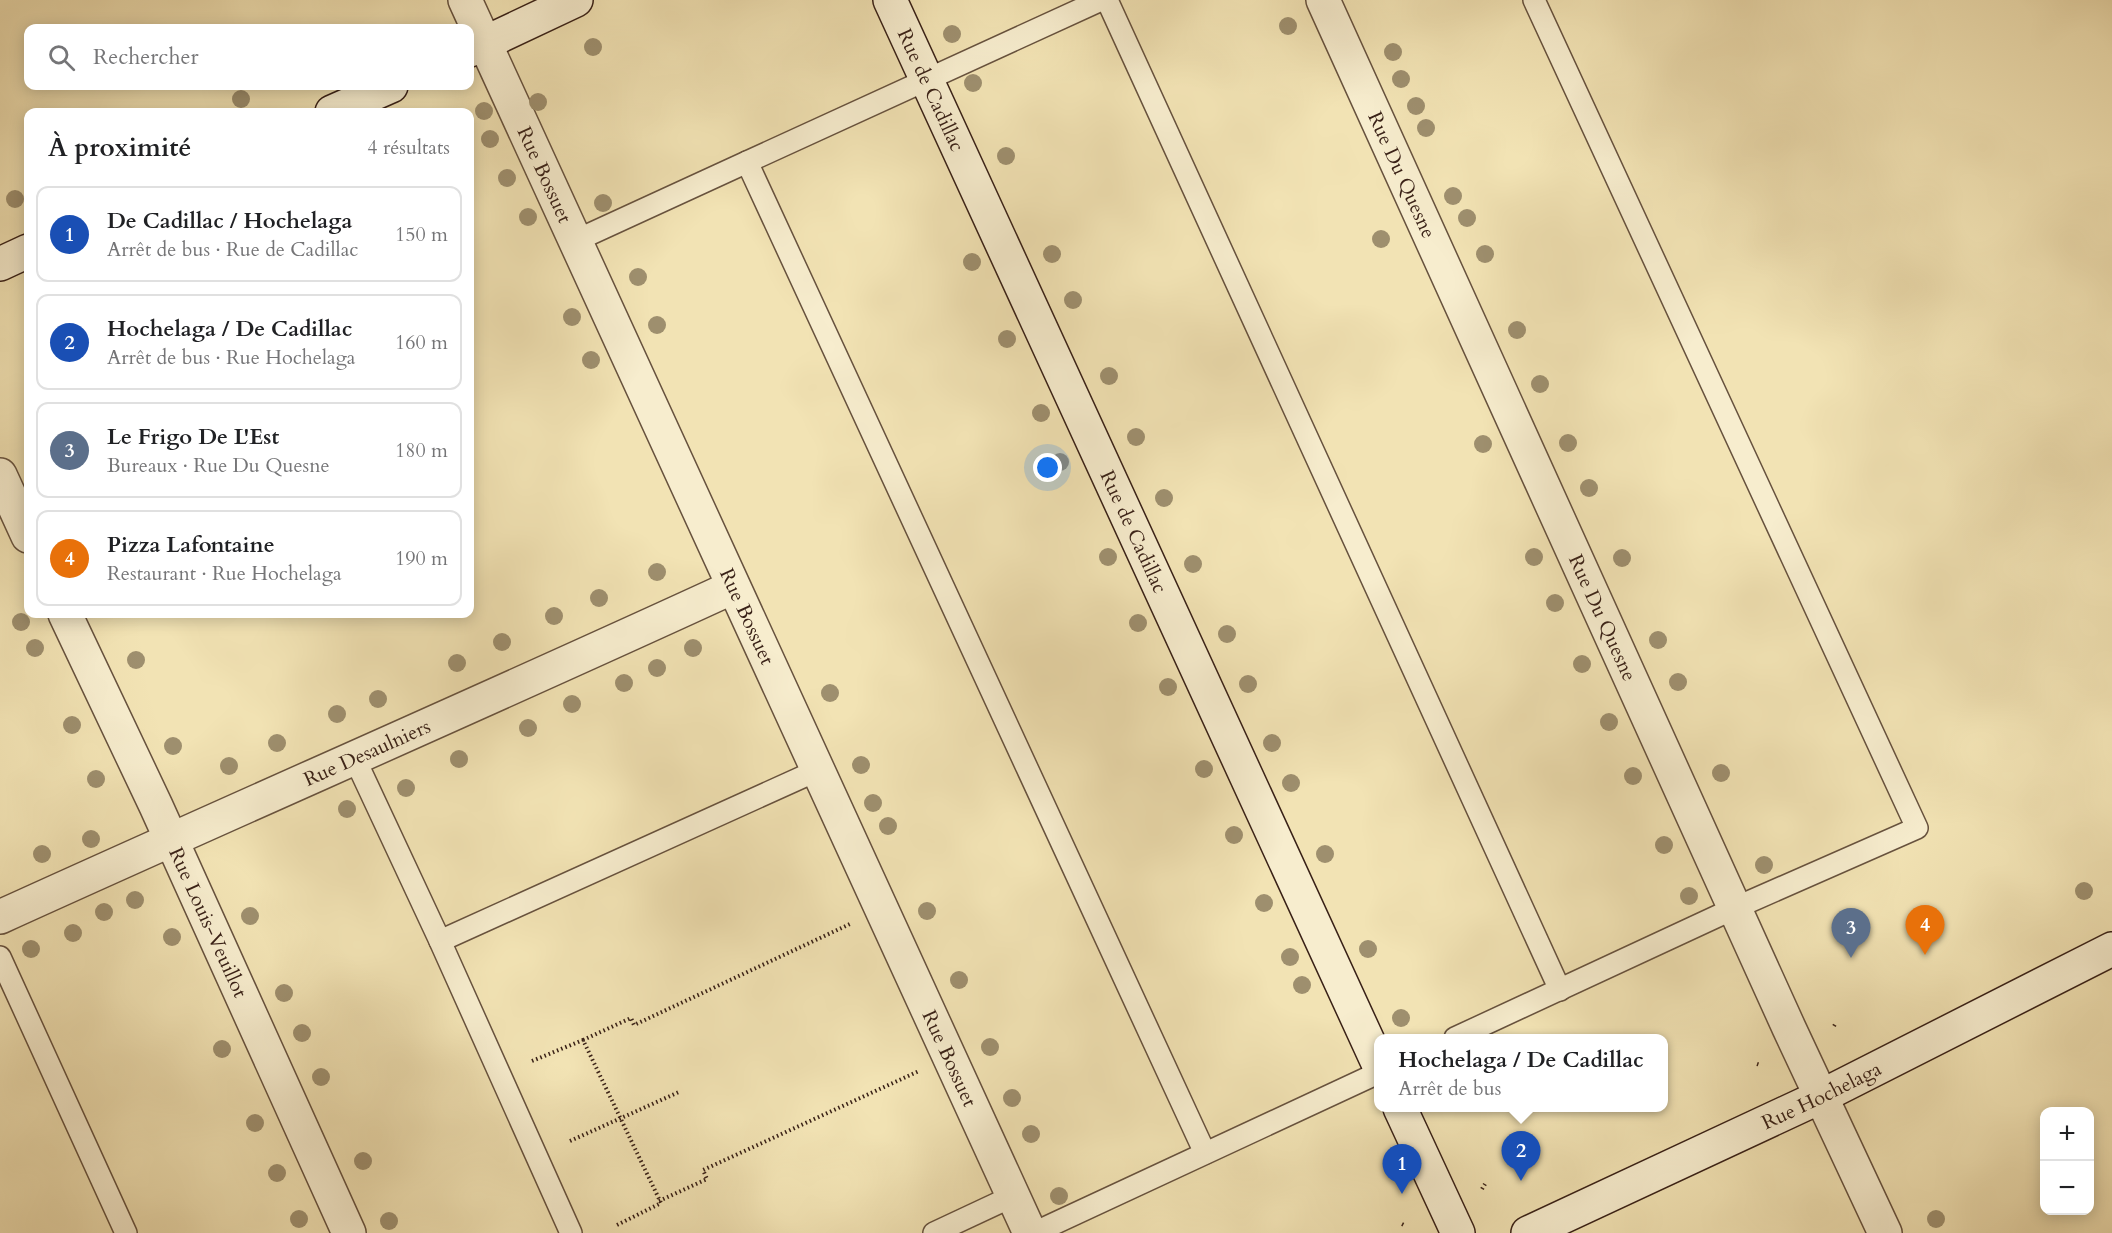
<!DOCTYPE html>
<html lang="fr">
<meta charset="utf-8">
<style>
body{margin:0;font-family:Cardo,serif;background:#f6f6f6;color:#202124}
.controls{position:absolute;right:18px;bottom:18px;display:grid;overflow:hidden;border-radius:12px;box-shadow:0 3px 15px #0003}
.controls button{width:54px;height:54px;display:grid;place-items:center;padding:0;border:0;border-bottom:2px solid #e0e0e0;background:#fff;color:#202124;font:30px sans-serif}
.you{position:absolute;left:1048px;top:468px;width:21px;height:21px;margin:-15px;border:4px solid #fff;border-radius:50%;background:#1a73e8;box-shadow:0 0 0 9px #1a73e833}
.badge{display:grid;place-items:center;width:39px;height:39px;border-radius:50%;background:#8f2418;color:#fff;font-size:20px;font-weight:700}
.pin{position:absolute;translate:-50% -50px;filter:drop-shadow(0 2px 3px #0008)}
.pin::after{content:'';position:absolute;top:32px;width:21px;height:18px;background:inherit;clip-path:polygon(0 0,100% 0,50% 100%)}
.popup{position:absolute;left:1374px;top:1034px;width:294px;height:78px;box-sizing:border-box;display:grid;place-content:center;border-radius:12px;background:#fff;filter:drop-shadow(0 2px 4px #0005);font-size:20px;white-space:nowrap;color:#757577}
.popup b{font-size:22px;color:#202124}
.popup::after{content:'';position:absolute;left:50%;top:100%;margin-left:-12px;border:12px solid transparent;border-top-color:#fff}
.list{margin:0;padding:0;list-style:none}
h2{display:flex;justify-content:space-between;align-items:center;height:78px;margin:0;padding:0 24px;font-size:26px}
h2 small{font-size:20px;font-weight:400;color:#757577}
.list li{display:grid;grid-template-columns:39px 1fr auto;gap:18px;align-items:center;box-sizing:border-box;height:96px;margin:0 12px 12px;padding:0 12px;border:2px solid #e0e0e0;border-radius:12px}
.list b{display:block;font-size:22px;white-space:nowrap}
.list p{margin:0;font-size:20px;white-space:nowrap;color:#757577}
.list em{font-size:20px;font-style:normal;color:#757577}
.icon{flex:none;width:33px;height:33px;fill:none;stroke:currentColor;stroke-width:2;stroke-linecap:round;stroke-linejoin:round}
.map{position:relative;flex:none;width:2112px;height:1233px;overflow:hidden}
.search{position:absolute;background:#fff;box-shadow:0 3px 15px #0003;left:24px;top:24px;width:450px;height:66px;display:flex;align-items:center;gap:15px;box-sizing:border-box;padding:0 21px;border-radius:12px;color:#757577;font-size:22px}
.panel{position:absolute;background:#fff;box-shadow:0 3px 15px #0003;left:24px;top:108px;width:450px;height:510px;border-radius:12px}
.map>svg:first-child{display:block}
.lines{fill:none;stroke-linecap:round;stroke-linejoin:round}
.lane-casing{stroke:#67523e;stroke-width:24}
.street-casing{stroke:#67523e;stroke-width:36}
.secondary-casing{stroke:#392117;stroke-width:36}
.path{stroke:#392117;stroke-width:4;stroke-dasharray:1.5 3;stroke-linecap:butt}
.lane{stroke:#f7edce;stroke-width:21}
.street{stroke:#f7edce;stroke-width:33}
.secondary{stroke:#f7edce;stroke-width:33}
.tree{fill:#9e8f6e}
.labels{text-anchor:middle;stroke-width:4.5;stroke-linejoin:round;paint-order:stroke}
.street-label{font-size:20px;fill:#392117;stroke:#f7edce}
</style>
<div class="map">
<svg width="2112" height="1233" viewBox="0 0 2112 1233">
<rect width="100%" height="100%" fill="#f2e3b4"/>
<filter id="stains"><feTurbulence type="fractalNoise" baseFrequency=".00333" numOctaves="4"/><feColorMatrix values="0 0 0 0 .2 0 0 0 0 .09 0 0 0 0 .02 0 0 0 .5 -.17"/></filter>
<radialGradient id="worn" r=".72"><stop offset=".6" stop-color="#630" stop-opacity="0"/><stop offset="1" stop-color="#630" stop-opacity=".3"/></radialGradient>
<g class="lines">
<g class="lane-casing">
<g id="lane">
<polyline points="1101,0 747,162 1205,1153"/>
<polyline points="1107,0 1560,990"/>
<polyline points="575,241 747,162"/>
<polyline points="355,759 440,941 571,1233"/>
<polyline points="440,941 818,770"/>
<polyline points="0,957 126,1233"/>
<polyline points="1455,1038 1735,908 1917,828 1534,0"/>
<polyline points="934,1233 1013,1196"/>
<polyline points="1034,1233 1378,1073"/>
</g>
</g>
<g class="street-casing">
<g id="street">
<path id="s1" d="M 465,0 L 1030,1233"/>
<path id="s2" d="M 1323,0 L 1789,1028 L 1885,1233"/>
<polyline points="0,475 28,536"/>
<path id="s3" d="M 65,614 L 156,806 L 349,1233"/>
<path id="s4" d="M 0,917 C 244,806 490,699 733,587"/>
</g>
</g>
<g class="secondary-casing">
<g id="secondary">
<path id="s5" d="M 890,0 L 1378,1063"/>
<polyline points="470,50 576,0"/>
<polyline points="332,112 391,86"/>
<polyline points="0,264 28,251"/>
<polyline points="1400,1108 1458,1233"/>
<path id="s6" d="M 1528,1233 L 1822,1096 L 2112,949"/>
</g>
</g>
<g class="path">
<polyline points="1834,1026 1836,1023"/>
<polyline points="583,1040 631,1018 634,1025 850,924"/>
<polyline points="532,1061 583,1040 661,1203 617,1225"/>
<polyline points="1757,1064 1760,1065"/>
<polyline points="570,1141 679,1092"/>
<polyline points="1482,1189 1485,1184"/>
<polyline points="659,1201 707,1179 703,1170 919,1071"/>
<polyline points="1402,1224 1406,1226"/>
</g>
<use href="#lane" class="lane"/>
<use href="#street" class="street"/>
<use href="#secondary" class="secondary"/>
</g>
<g class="tree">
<circle cx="1288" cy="26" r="9"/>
<circle cx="952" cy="34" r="9"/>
<circle cx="593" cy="47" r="9"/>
<circle cx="1393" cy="52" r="9"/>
<circle cx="1401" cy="79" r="9"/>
<circle cx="973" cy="83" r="9"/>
<circle cx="241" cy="99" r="9"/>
<circle cx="538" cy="102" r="9"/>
<circle cx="1416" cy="106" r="9"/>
<circle cx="484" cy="111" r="9"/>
<circle cx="1426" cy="128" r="9"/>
<circle cx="490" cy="139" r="9"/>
<circle cx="1006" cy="156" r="9"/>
<circle cx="507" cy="178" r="9"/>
<circle cx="1453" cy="196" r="9"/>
<circle cx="15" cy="199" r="9"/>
<circle cx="603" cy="203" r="9"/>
<circle cx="528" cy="217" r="9"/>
<circle cx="1467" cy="218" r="9"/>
<circle cx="1381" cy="239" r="9"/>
<circle cx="1052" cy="254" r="9"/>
<circle cx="1485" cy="254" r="9"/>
<circle cx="972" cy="262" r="9"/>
<circle cx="638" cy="277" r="9"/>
<circle cx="1073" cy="300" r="9"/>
<circle cx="572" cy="317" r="9"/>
<circle cx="657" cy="325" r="9"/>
<circle cx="1517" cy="330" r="9"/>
<circle cx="1007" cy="339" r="9"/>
<circle cx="591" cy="360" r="9"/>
<circle cx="1109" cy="376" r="9"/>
<circle cx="1540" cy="384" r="9"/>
<circle cx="1041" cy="413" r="9"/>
<circle cx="1136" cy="437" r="9"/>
<circle cx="1568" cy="443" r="9"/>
<circle cx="1483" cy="444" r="9"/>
<circle cx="1060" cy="462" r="9"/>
<circle cx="1589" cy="488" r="9"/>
<circle cx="1164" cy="498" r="9"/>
<circle cx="1108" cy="557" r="9"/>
<circle cx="1534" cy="557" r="9"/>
<circle cx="1622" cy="558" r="9"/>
<circle cx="1193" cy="564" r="9"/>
<circle cx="657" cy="572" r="9"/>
<circle cx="599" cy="598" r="9"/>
<circle cx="1555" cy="603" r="9"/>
<circle cx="554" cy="616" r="9"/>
<circle cx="21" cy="622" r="9"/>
<circle cx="1138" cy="623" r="9"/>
<circle cx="1227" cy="634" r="9"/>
<circle cx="1658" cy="640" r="9"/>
<circle cx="502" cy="642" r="9"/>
<circle cx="35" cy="648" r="9"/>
<circle cx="693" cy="648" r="9"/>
<circle cx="136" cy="660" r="9"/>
<circle cx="457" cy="663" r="9"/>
<circle cx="1582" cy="664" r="9"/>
<circle cx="657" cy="668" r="9"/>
<circle cx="1678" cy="682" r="9"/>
<circle cx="624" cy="683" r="9"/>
<circle cx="1248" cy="684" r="9"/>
<circle cx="1168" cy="687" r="9"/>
<circle cx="830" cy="693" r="9"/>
<circle cx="378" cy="699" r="9"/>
<circle cx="572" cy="704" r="9"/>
<circle cx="337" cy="714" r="9"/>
<circle cx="1609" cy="722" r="9"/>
<circle cx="72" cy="725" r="9"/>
<circle cx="528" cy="728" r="9"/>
<circle cx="277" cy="743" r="9"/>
<circle cx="1272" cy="743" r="9"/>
<circle cx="173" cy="746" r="9"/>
<circle cx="459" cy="759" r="9"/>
<circle cx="861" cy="765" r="9"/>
<circle cx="229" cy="766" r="9"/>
<circle cx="1204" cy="769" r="9"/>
<circle cx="1721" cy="773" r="9"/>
<circle cx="1633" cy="776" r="9"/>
<circle cx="96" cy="779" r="9"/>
<circle cx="1291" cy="783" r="9"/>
<circle cx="406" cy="788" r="9"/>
<circle cx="873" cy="803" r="9"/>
<circle cx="347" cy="809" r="9"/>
<circle cx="888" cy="826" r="9"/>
<circle cx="1234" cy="835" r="9"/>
<circle cx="91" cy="839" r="9"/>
<circle cx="1664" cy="845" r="9"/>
<circle cx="42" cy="854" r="9"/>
<circle cx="1325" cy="854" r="9"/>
<circle cx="1764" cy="865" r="9"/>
<circle cx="2084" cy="891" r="9"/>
<circle cx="1689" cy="896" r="9"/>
<circle cx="135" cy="900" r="9"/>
<circle cx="1264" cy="903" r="9"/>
<circle cx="927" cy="911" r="9"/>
<circle cx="104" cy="912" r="9"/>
<circle cx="250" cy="916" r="9"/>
<circle cx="73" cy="933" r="9"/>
<circle cx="172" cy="937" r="9"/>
<circle cx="31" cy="949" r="9"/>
<circle cx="1368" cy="949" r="9"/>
<circle cx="1290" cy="957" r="9"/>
<circle cx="959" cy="980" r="9"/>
<circle cx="1302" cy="985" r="9"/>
<circle cx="284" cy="993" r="9"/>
<circle cx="1401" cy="1018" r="9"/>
<circle cx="302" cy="1033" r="9"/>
<circle cx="990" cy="1047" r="9"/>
<circle cx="222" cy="1049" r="9"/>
<circle cx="321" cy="1077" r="9"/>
<circle cx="1012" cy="1098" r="9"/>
<circle cx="255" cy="1123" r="9"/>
<circle cx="1031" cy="1134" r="9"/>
<circle cx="363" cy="1161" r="9"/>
<circle cx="277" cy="1173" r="9"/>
<circle cx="1059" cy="1196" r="9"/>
<circle cx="299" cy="1219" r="9"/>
<circle cx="1936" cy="1219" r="9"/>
<circle cx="389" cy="1221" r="9"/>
</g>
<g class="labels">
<g class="street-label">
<text dy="7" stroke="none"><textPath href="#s5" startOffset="99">Rue de Cadillac</textPath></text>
<text dy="7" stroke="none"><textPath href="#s2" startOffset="192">Rue Du Quesne</textPath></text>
<text dy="7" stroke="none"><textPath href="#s1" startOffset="192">Rue Bossuet</textPath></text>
<text dy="7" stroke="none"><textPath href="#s5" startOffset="585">Rue de Cadillac</textPath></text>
<text dy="7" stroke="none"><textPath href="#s1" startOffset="678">Rue Bossuet</textPath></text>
<text dy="7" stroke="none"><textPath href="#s2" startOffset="678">Rue Du Quesne</textPath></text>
<text dy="7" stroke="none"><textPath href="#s4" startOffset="402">Rue Desaulniers</textPath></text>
<text dy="7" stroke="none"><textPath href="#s3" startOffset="340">Rue Louis-Veuillot</textPath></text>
<text dy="7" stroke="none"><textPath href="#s1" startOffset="1164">Rue Bossuet</textPath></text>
<text dy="7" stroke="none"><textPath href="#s6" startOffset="324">Rue Hochelaga</textPath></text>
</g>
</g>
<rect width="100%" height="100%" filter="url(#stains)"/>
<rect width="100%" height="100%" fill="url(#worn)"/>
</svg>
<div class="controls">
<button>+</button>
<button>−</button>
</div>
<div class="you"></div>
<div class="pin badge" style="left:1402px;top:1194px;background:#1a4fb4">1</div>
<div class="pin badge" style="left:1521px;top:1181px;background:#1a4fb4">2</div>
<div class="popup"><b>Hochelaga / De Cadillac</b>Arrêt de bus</div>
<div class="pin badge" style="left:1851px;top:958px;background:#5c6f8a">3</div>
<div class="pin badge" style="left:1925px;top:955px;background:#e8710a">4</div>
<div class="search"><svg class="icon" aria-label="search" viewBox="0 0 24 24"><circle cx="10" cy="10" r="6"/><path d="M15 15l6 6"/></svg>Rechercher</div>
<section class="panel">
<h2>À proximité<small>4 résultats</small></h2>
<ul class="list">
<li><span class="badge" style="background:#1a4fb4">1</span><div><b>De Cadillac / Hochelaga</b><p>Arrêt de bus · Rue de Cadillac</p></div><em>150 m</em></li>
<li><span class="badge" style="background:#1a4fb4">2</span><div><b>Hochelaga / De Cadillac</b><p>Arrêt de bus · Rue Hochelaga</p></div><em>160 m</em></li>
<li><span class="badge" style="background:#5c6f8a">3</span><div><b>Le Frigo De L'Est</b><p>Bureaux · Rue Du Quesne</p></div><em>180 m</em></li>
<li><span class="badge" style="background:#e8710a">4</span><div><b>Pizza Lafontaine</b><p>Restaurant · Rue Hochelaga</p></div><em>190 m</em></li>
</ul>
</section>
</div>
